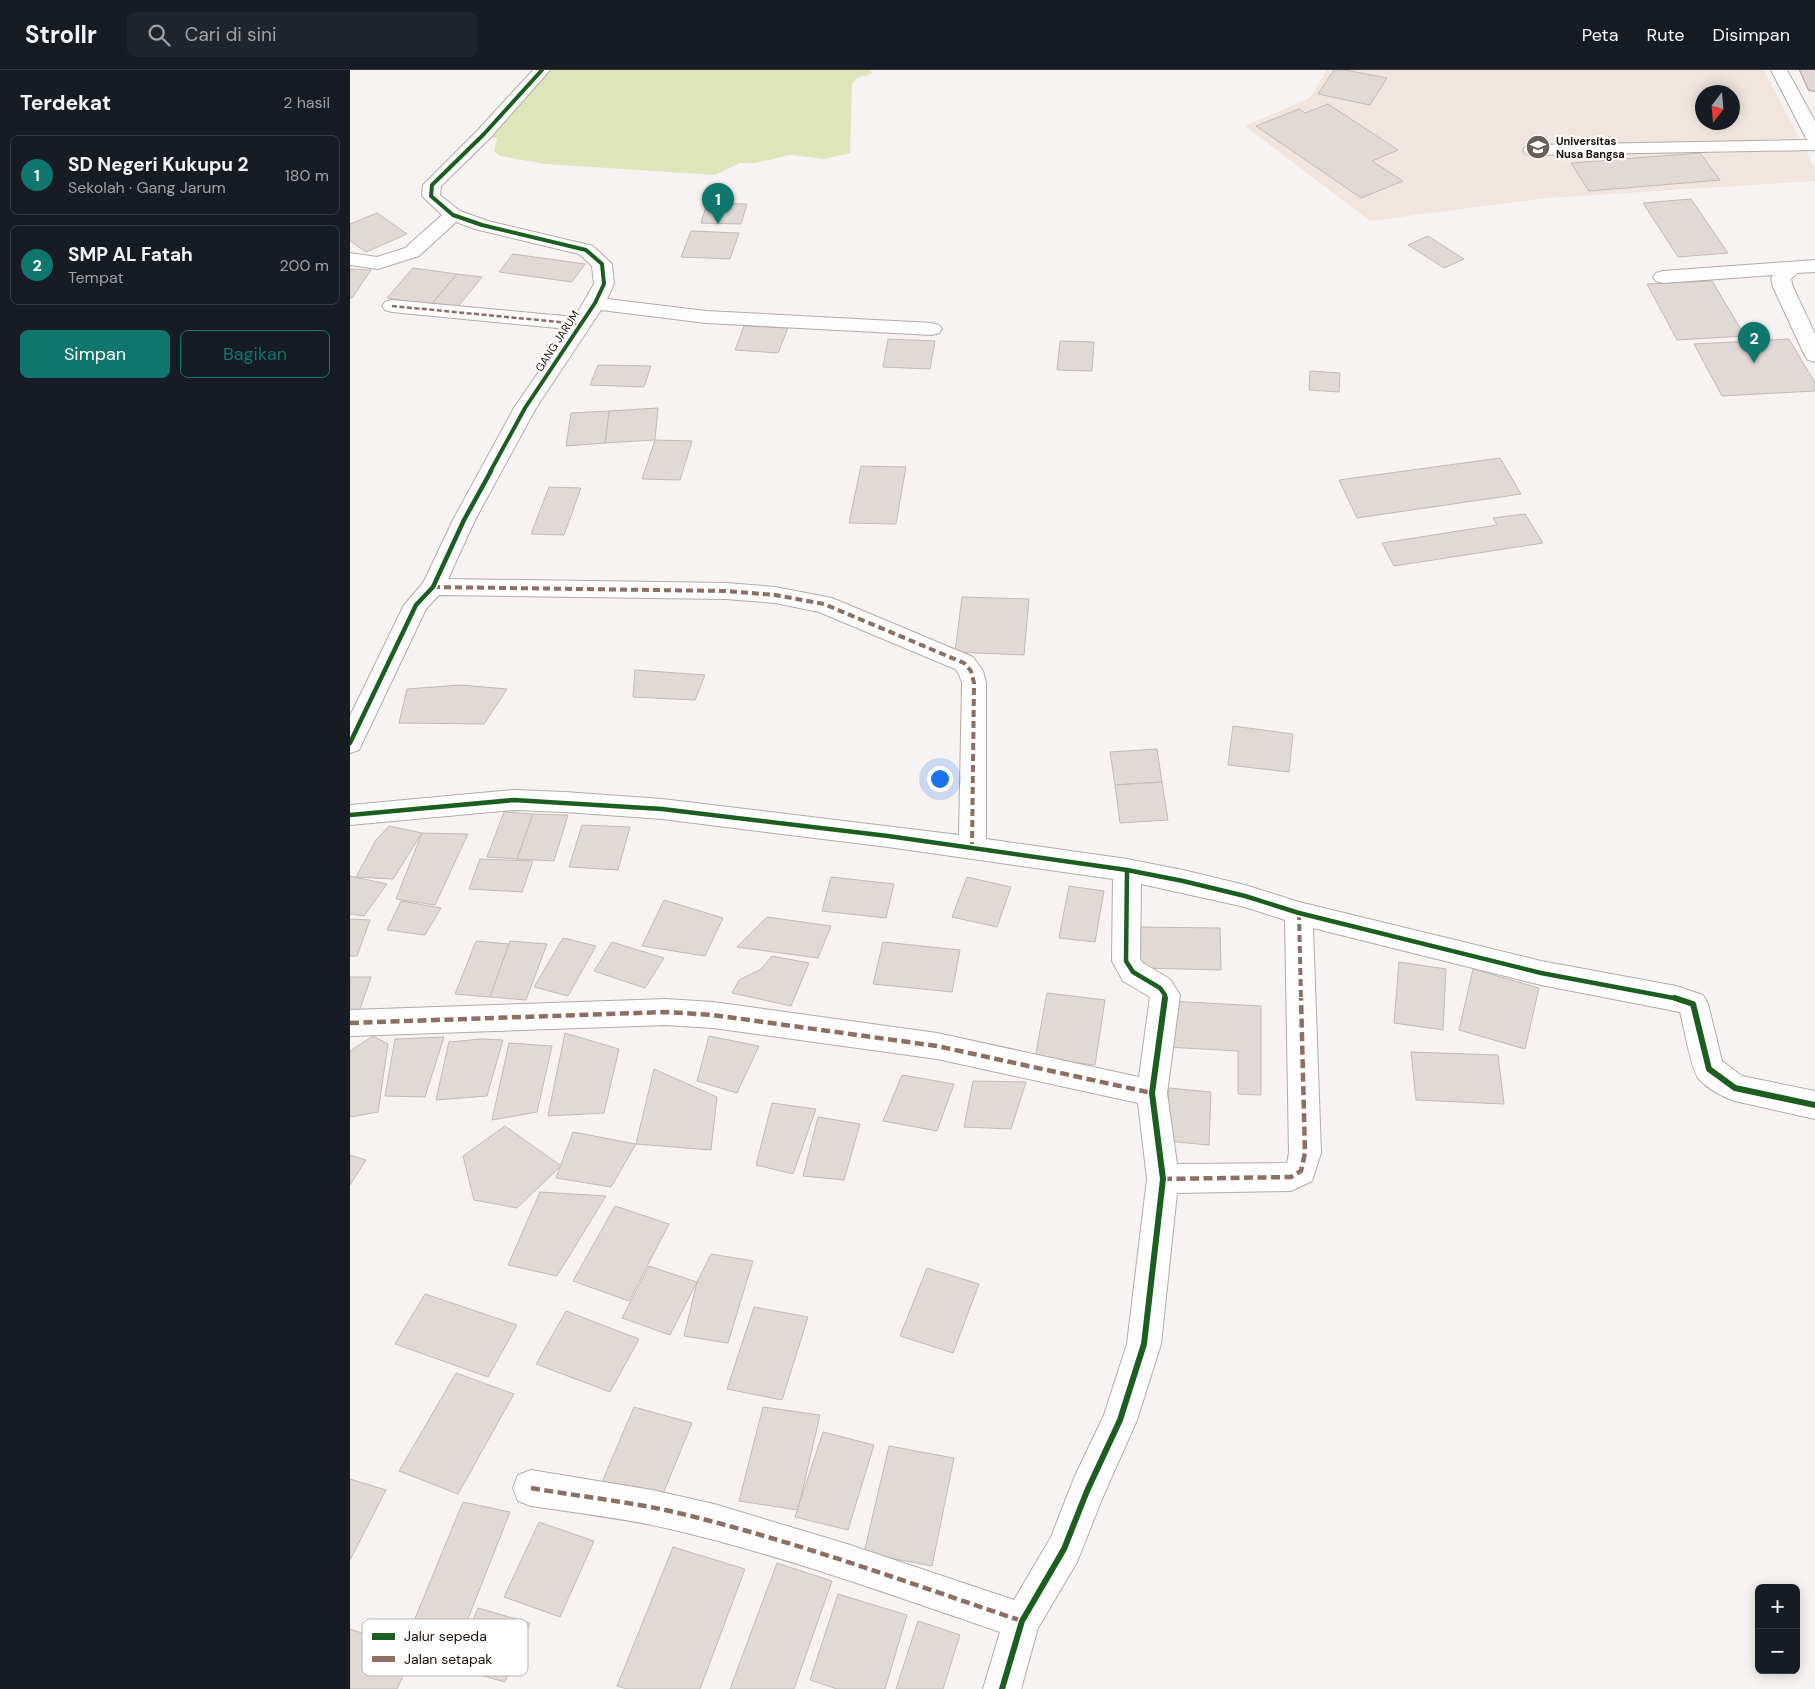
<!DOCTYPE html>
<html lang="id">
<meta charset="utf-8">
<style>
body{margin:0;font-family:"DM Sans",sans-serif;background:#20242c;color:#f1f3f6}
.controls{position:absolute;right:15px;bottom:15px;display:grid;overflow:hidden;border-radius:8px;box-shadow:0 2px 12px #0003}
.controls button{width:45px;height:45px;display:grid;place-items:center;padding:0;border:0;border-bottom:1px solid #363941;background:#171b24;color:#f1f3f6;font:25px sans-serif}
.compass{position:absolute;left:1345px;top:15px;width:45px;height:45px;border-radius:50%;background:#171b24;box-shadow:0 2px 12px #0003;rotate:196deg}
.you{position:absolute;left:589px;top:708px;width:18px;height:18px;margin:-12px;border:4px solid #fff;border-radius:50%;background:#1a73e8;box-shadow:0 0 0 8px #1a73e833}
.badge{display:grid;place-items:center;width:32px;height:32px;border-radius:50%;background:#0f766e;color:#fff;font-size:16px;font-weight:700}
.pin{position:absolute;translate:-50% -41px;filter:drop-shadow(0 1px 2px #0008)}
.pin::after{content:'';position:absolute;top:26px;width:18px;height:15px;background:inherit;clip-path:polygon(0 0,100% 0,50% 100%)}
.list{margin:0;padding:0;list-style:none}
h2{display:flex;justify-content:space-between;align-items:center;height:65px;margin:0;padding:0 20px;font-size:21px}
h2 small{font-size:16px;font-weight:400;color:#9ea1a6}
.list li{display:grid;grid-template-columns:32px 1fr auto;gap:15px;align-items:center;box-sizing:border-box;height:80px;margin:0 10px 10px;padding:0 10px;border:1px solid #363941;border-radius:8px}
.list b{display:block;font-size:19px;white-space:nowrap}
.list p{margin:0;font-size:16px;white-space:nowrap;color:#9ea1a6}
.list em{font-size:16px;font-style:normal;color:#9ea1a6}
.actions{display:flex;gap:10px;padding:15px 20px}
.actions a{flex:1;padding:11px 0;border:1px solid #0f766e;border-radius:8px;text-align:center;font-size:18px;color:#0f766e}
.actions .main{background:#0f766e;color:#fff}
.icon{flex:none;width:28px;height:28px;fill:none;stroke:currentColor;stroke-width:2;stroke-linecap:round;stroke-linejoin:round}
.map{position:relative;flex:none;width:1465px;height:1619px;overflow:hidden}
header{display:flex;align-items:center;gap:30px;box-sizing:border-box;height:70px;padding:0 25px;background:#171b24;border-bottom:1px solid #363941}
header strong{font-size:24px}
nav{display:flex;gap:28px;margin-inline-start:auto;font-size:18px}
.search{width:350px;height:45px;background:#20242c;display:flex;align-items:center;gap:12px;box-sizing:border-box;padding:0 18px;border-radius:8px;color:#9ea1a6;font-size:19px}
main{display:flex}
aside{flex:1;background:#171b24}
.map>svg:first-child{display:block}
.built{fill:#f0e5df;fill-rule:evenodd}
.green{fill:#dee5ba}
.building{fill:#e1d9d6;stroke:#c2bab7}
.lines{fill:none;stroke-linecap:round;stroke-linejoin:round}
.minor-casing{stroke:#b3aba8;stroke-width:2}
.highway-casing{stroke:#b0a2a1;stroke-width:2}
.minor{fill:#fefdfd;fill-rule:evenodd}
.highway{fill:#e1d5d5;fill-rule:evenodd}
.quiet-far2{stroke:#8d6e63;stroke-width:2.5;stroke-dasharray:5 2.5;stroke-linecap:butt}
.quiet-far1{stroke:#8d6e63;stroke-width:4;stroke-dasharray:7 4;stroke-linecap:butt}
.quiet{stroke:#8d6e63;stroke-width:4.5;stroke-dasharray:9 4.5;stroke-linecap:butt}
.cycleway-far2-casing{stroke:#fff;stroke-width:6}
.cycleway-far1-casing{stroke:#fff;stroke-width:8}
.cycleway-casing{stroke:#fff;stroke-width:9}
.cycleway-far2{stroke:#1b5e20;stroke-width:4}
.cycleway-far1{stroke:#1b5e20;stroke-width:4.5}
.cycleway{stroke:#1b5e20;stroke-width:6}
.labels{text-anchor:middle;stroke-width:4.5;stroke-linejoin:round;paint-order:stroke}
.far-poi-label{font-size:11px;font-weight:bold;fill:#1b0f09;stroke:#fff;text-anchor:start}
.far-street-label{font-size:11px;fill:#1b0f09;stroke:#fff}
.key{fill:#fff;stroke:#bbb7b5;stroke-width:1}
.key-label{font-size:14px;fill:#1b0f09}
</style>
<header>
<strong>Strollr</strong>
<div class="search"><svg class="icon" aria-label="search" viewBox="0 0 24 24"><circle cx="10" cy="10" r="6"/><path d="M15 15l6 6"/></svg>Cari di sini</div>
<nav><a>Peta</a><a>Rute</a><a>Disimpan</a></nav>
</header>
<main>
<aside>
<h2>Terdekat<small>2 hasil</small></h2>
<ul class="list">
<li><span class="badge">1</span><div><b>SD Negeri Kukupu 2</b><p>Sekolah · Gang Jarum</p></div><em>180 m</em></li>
<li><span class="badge">2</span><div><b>SMP AL Fatah</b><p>Tempat</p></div><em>200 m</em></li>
</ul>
<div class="actions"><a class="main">Simpan</a><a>Bagikan</a></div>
</aside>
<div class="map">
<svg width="1465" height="1619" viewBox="0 0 1465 1619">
<rect width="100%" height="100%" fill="#f7f3f2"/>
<path class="built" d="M 977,0 L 1414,0 L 1465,98 L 1465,111 L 1198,128 L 1020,151 L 895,56 L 960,28 ZM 1352,22 L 1382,22 L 1382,52 L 1352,52 Z"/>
<polygon class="green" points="194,0 520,0 523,3 507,8 502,14 500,83 475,89 440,85 405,93 390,93 365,105 196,94 150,86 144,81 147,68 131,67"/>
<g class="building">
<polygon points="984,0 995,0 1037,8 1020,35 968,24"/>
<polygon points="978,34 1048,80 1022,91 1053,111 1011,128 906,56 949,39 955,43"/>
<polygon points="1350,83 1370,110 1239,121 1221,93"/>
<polygon points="1341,129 1378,183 1328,187 1293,133"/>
<polygon points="357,133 397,134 391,154 351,153"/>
<polygon points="27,143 57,164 16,182 0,171 0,154"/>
<polygon points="341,161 389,163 380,189 331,187"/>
<polygon points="1078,166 1114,189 1094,198 1058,175"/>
<polygon points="163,184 235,194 222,212 149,202"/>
<polygon points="63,198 107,204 81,235 37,228"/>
<polygon points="0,199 21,200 2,228 0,228"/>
<polygon points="107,204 132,207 106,239 81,235"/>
<polygon points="1362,211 1395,266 1327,270 1297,214"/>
<polygon points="394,256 438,258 428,283 385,280"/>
<polygon points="538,269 585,271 580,299 533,297"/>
<polygon points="1439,269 1465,313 1465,321 1372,326 1344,274"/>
<polygon points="710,271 744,272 742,301 707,300"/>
<polygon points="248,295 301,296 294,317 240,315"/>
<polygon points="960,301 990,303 989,322 959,320"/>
<polygon points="308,338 305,370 255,373 259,341"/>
<polygon points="259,341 255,373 216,376 221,343"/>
<polygon points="305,370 342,371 330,410 292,409"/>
<polygon points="1150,388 1171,424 1007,448 989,410"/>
<polygon points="511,396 556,397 546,454 499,453"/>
<polygon points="199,417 231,418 214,465 181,464"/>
<polygon points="1175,444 1193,473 1044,496 1032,473 1147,455 1143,448"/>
<polygon points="612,527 679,529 674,585 605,582"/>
<polygon points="285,600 355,605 345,630 283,627"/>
<polygon points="110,615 157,619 134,654 49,653 57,619"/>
<polygon points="883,656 943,664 939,702 878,695"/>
<polygon points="807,679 812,712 765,715 760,682"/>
<polygon points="812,712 818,750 770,753 765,715"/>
<polygon points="154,742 183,744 167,789 137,787"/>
<polygon points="183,744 218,745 204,791 167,789"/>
<polygon points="232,755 280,757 268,800 219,797"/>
<polygon points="39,756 72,763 43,809 6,807 26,770"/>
<polygon points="72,763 118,764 85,835 46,829"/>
<polygon points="130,789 183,791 172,822 119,819"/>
<polygon points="0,806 37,814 14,846 0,844"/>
<polygon points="481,807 544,814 536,848 472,841"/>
<polygon points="617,807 661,817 647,857 602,847"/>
<polygon points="719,816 754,821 745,872 709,868"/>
<polygon points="314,830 373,848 355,886 292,876"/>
<polygon points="51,831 91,838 75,865 37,860"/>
<polygon points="417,847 481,856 468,888 387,877"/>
<polygon points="0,849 20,850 7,886 0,886"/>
<polygon points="790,857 870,858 871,900 790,898"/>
<polygon points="213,868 246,876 218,926 184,917"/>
<polygon points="126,871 159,874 140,927 105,924"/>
<polygon points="160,871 197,874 176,930 140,927"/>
<polygon points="262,872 314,888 295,918 244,901"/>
<polygon points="533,872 610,880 602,922 523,914"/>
<polygon points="422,886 459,893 441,936 382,923 389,910 411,899"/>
<polygon points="1049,892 1096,899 1093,960 1044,953"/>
<polygon points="1123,899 1189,918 1175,979 1109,960"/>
<polygon points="0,907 21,907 9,942 0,941"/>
<polygon points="697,923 755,930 745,995 685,988"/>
<polygon points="819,931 911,936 911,1025 888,1024 888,981 817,977"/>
<polygon points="215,963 269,979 254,1043 198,1046"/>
<polygon points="23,966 38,974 28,1042 0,1047 0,981"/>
<polygon points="359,966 409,976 387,1023 347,1011"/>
<polygon points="94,967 75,1027 35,1026 45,969"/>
<polygon points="131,969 153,970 137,1026 86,1030 99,972"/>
<polygon points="159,973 202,976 187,1042 142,1050"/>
<polygon points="1061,982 1148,985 1154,1034 1066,1030"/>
<polygon points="304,999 367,1027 361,1080 286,1074"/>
<polygon points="552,1005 604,1014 587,1061 533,1051"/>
<polygon points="623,1011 676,1012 661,1059 614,1057"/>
<polygon points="819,1018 861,1022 859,1075 816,1071"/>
<polygon points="422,1033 466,1039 443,1104 406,1095"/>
<polygon points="468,1047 510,1054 494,1110 453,1106"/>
<polygon points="155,1056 211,1096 167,1138 124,1130 113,1086"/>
<polygon points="223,1062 286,1074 261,1117 206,1108"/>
<polygon points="0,1085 16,1090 0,1115"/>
<polygon points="190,1122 256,1126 207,1206 158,1195"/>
<polygon points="265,1136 319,1154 279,1231 223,1211"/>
<polygon points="361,1184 403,1191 378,1273 334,1266 347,1212"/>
<polygon points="299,1196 347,1212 320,1265 272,1248"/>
<polygon points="577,1198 629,1214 603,1283 550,1266"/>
<polygon points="75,1224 167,1255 138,1307 45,1274"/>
<polygon points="404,1237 458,1247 432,1330 377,1319"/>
<polygon points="216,1241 289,1269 260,1322 186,1294"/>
<polygon points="106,1303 164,1324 108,1424 49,1401"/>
<polygon points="284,1337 342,1353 311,1429 252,1412"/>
<polygon points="413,1337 470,1345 448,1440 389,1431"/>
<polygon points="473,1362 524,1375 498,1460 445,1447"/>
<polygon points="539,1376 604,1388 582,1496 514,1483"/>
<polygon points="0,1409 36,1420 0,1490"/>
<polygon points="113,1432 160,1442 110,1569 61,1558"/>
<polygon points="189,1452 244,1471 210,1547 154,1527"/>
<polygon points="323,1477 395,1499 350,1619 277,1619 267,1616"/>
<polygon points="427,1493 482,1511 444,1619 380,1619"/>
<polygon points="488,1524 557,1545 535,1619 487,1619 460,1610"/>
<polygon points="128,1538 180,1553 155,1612 102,1597"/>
<polygon points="568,1551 610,1565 593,1619 546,1619"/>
<polygon points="0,1559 65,1581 47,1619 0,1619"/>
</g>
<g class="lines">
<g class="minor-casing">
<g id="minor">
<path d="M 183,0 L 200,0 L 140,68 L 91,116 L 90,125 L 110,141 L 138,151 L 243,176 L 262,194 L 264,214 L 257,229 L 356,241 L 582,253 L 589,255 L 592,259 L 589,263 L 582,265 L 356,253 L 251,240 L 186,338 L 125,450 L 98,509 L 376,513 L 425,517 L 482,528 L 623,587 L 633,601 L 636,613 L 636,769 L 777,789 L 833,800 L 895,815 L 949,832 L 1191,891 L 1326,916 L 1353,925 L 1358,934 L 1372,991 L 1392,1006 L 1465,1021 L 1465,1049 L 1385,1031 C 1373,1027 1358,1019 1349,1009 C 1341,1000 1334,956 1330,942 L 1191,915 L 963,858 L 971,1083 L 962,1111 L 941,1121 L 827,1123 L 811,1274 L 787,1350 L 752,1429 L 727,1492 L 688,1558 L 671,1619 L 633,1619 L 650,1562 C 541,1525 432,1485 320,1459 C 274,1448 227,1443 181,1436 L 168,1431 L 163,1418 L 168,1405 L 181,1400 L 302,1420 L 364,1434 L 497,1474 L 664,1530 L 701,1467 L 724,1408 L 754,1345 L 777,1274 L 797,1109 L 788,1033 L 587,989 L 363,958 L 316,955 L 0,966 L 0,940 L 316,929 L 363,932 L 587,963 L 789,1007 L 800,927 L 773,911 L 762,891 L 763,809 L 538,777 L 312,749 L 215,742 L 164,740 L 0,755 L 0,735 L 164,720 L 215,722 L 312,729 L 609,765 L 612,613 L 609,604 L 605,599 L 469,542 L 425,533 L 376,529 L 89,525 L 76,539 L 9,680 L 0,683 L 0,646 L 54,535 L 73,513 L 103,450 L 164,338 L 218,259 L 42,242 L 35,240 L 32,236 L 35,232 L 42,230 L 225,247 L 244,214 L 242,196 L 229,184 L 125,159 L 106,152 L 69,186 L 28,199 L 0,195 L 0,183 L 27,187 L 55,178 L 92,145 L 72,126 L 73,115 L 128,60 ZM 791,814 L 895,837 L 935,850 L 939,1083 L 937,1093 L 827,1094 L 817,1023 L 830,925 L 820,909 L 793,893 L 790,889 Z"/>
<polygon points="1421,0 1437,0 1465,51 1465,80 1182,85 1176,84 1173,80 1176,76 1182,75 1457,70"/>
<polygon points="1465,190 1465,202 1447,203 1441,209 1443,217 1465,264 1465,292 1458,290 1455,286 1423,217 1421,208 1423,205 1313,213 1306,211 1303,207 1306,203 1313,201"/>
</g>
</g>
<g class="highway-casing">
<polygon id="highway" points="1450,0 1465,0 1465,21 1459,20"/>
</g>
<use href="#minor" class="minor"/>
<use href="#highway" class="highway"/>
<polyline class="quiet-far2" points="42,236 230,254"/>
<g class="quiet-far1">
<polyline points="83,517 376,521 425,525 474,534 614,593 621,601 624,613 622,778"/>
<polyline points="949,843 951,929"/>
</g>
<g class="quiet">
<polyline points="0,953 316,942 363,945 587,976 802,1023"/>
<polyline points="813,1109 941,1107 951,1101 955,1083 951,928"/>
<path d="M 181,1418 C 227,1426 274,1431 320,1441 C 440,1469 556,1512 672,1551"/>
</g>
<g class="cycleway-far2-casing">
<polyline id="cycleway-far2" points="140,402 175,338 245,233 254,214 252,194 236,180 132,155 103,145 81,126 82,115 134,64 192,0"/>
</g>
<g class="cycleway-far1-casing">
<g id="cycleway-far1">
<polyline points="0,673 66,535 83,517 114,450 141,401"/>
<polyline points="0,745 164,730 312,739 538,766 777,800 833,811 895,826 949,843 1191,903 1329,929"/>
<polyline points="777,800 776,891 783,902 810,918 815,925 814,929"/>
</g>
</g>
<g class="cycleway-casing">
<g id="cycleway">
<polyline points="1325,928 1343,934 1359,999 1385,1018 1465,1035"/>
<polyline points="652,1619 672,1551 714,1479 737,1421 770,1350 794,1274 813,1109 802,1023 815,928"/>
</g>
</g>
<use href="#cycleway-far2" class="cycleway-far2"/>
<use href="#cycleway-far1" class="cycleway-far1"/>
<use href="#cycleway" class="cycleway"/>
</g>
<defs>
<g id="university-disc" transform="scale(1.25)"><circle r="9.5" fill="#685f5b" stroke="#fff"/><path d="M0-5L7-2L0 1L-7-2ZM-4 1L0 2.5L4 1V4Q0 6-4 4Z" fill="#fff"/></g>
</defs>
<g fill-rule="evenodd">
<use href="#university-disc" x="1188" y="77"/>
</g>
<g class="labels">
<g class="far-poi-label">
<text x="1206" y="75">Universitas<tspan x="1206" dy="13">Nusa Bangsa</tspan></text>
</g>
<g class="far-street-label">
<text transform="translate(207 271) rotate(-57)" y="4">GANG JARUM</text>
</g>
</g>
<rect x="12" y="1549" width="166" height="57" rx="8" class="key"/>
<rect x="22" y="1563" width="23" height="7" fill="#1b5e20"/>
<rect x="22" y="1586" width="23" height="6" fill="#8d6e63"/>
<g class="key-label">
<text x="54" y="1571">Jalur sepeda</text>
<text x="54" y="1594">Jalan setapak</text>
</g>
</svg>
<div class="controls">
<button>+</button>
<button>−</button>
</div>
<svg class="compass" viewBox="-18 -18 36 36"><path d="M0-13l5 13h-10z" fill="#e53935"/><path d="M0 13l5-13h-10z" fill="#9ea1a6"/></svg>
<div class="you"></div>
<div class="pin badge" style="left:368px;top:154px">1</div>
<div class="pin badge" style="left:1404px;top:293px">2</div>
</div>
</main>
